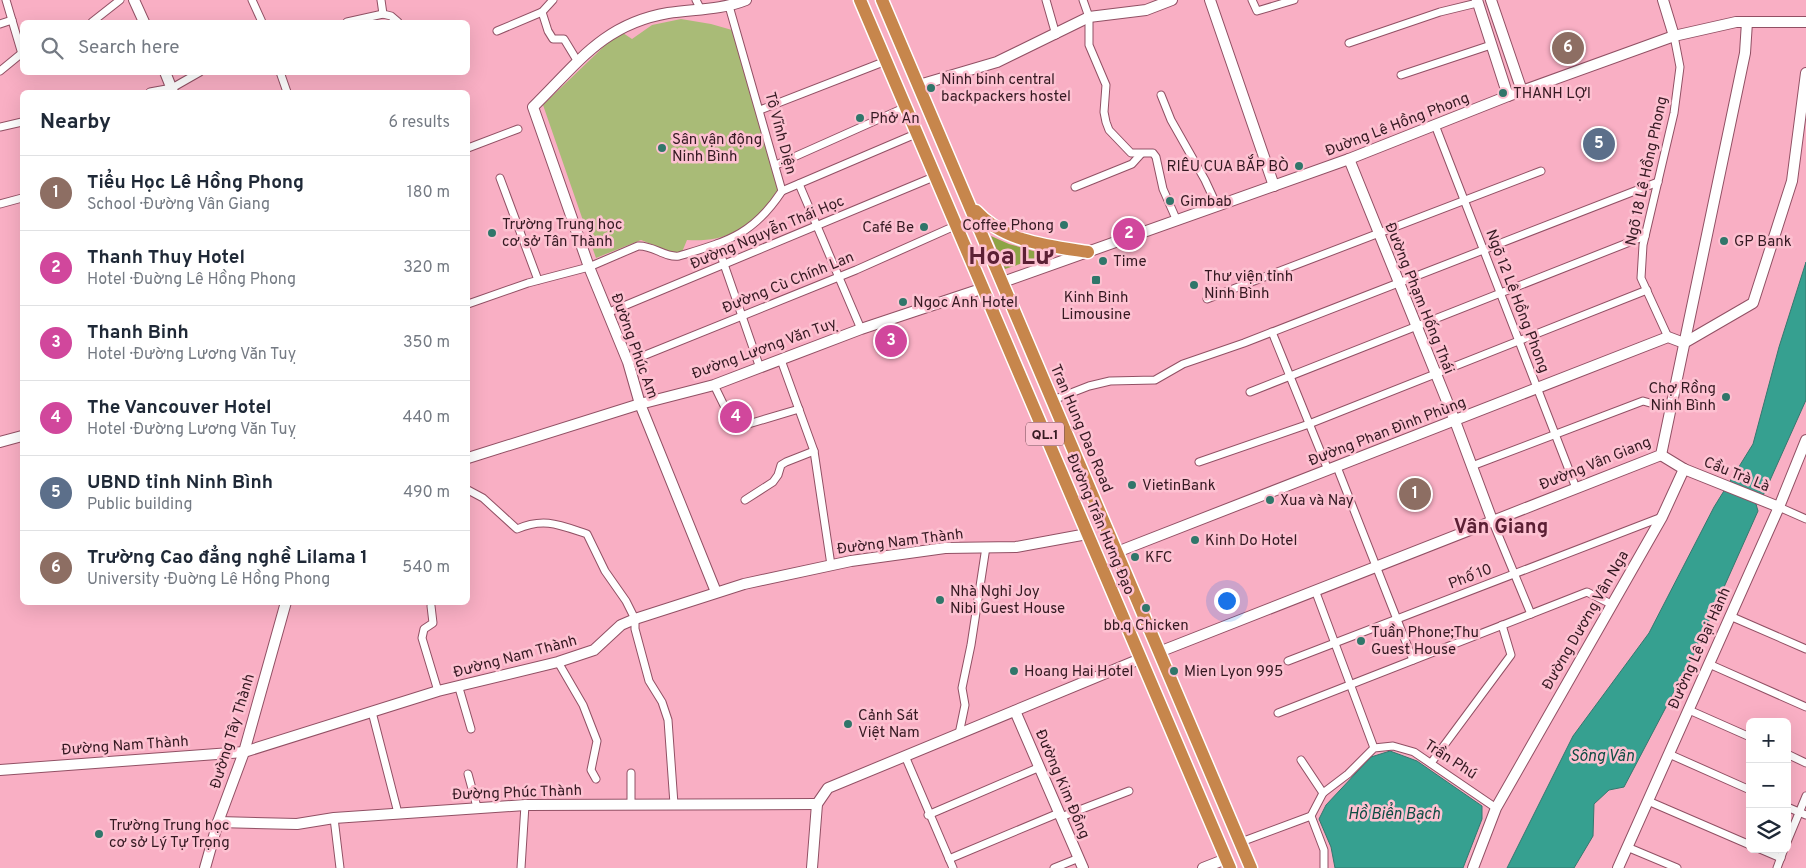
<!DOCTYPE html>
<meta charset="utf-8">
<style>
body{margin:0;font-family:Overpass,sans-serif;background:#f6f6f7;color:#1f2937}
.controls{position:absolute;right:15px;bottom:15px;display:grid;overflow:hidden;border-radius:8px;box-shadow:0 5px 20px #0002}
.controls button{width:45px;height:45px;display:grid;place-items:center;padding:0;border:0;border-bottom:1px solid #e0e1e3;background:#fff;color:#1f2937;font:25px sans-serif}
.you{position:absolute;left:1226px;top:600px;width:18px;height:18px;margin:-12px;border:4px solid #fff;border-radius:50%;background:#1a73e8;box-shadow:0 0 0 8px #1a73e833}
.badge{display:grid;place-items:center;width:32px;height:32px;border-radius:50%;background:#0f766e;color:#fff;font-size:16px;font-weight:700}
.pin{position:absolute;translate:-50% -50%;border:2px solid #fff;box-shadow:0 1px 5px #0006}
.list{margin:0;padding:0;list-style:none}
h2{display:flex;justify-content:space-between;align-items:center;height:65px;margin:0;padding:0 20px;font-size:21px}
h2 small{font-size:16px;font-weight:400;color:#747a83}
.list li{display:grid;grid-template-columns:32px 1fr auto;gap:15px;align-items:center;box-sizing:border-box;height:75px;padding:0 20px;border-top:1px solid #e0e1e3}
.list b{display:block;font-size:19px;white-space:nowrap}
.list p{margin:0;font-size:16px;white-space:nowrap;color:#747a83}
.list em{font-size:16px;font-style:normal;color:#747a83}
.icon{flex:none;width:28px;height:28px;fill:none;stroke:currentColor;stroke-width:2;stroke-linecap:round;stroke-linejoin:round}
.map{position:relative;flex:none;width:1806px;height:868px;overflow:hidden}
.search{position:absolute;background:#fff;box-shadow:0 5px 20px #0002;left:20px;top:20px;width:450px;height:55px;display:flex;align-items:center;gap:12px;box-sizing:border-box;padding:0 18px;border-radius:8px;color:#747a83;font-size:19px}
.panel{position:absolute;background:#fff;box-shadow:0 5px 20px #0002;left:20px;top:90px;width:450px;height:515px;border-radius:8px}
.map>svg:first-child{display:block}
.green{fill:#a9bb77}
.forest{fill:#8da445}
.water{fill:#36a090;stroke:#36786f}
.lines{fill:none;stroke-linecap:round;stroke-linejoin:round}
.street-casing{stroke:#915064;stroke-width:9}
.secondary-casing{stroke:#915064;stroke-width:12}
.highway-casing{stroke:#fff;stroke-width:15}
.street{stroke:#fff;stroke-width:7}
.secondary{stroke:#fff;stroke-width:10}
.highway{stroke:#c7864c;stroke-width:12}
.poi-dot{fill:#30766a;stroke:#fdc1d1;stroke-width:2}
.labels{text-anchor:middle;stroke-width:5;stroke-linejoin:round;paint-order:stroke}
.shield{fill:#fdc1d1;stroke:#714b56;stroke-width:1}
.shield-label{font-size:14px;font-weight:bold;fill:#351922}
.poi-label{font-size:15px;fill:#351922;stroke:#fdc1d1;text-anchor:start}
.street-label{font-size:15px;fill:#351922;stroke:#fdc1d1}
.water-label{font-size:16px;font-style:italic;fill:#0e4c43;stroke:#fdc1d1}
.district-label{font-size:20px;font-weight:bold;fill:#5c2035;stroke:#fdc1d1}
.town-label{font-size:25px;font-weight:bold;fill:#5c2035;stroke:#fdc1d1}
</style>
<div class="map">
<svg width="1806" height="868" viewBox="0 0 1806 868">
<rect width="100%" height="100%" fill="#f9afc4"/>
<path class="green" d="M 681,19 L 711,24 L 732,30 L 779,191 L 776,192 C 757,227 726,243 687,240 L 682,252 L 673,253 L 641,240 L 596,258 L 543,105 L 620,31 L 632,39 L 652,25 Z"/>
<polygon class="forest" points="991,236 1009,244 1040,253 1041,257 1005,269"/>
<g class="water">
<polygon points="1806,262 1806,400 1763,496 1758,498 1756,504 1758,511 1695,652 1624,787 1609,790 1594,804 1593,836 1574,868 1507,868 1573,736 1649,633 1714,507 1753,444 1779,347"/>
<polygon points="1390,751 1417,761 1482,806 1482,819 1463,868 1335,868 1331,847 1319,819 1326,805 1371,757"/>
</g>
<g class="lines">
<g class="street-casing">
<g id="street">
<polyline points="6,0 22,54"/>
<polyline points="252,0 262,22"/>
<polyline points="381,0 383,14 391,16 398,22"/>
<polyline points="696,0 701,10"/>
<polyline points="1046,0 1056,35"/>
<polyline points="1083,0 1089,17 1089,45 1106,85 1104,112 1106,122 1109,130 1131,153 1153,153 1156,157 1163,189 1177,221"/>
<polyline points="1252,0 1257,11 1294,0"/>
<polyline points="542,12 548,31 553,39 564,39 578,62"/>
<polyline points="92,22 120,0"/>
<polyline points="347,22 383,14"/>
<polyline points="0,24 12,20"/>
<polyline points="497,31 542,12 553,0"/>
<polyline points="1349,43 1440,12 1477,3"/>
<polyline points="0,71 22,53"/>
<polyline points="280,72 287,92"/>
<polyline points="1401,75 1491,45"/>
<polyline points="150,92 172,88 200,72"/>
<polyline points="1161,95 1171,120 1205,180 1217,206"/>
<polyline points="760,110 886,61"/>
<polyline points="1435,125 1576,488"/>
<polyline points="0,127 22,122"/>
<polyline points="468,148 518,129"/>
<polyline points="776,165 906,107"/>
<polyline points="500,178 538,280"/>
<polyline points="799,184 861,329"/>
<polyline points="1075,187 1132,164 1141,154"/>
<polyline points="782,191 918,133"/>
<polyline points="0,204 22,198"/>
<polyline points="717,244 760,368"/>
<polyline points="1207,299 1541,171"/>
<path d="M 468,304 L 528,283 L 589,267 L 638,246 C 653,245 665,258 679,256 C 728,241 753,235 782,191 L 729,6"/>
<polyline points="607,313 936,176"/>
<polyline points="1272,332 1328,470"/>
<polyline points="1668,337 1641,278 1643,245 1674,113 1680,67 1674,36"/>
<polyline points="781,360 814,451 831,565"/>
<polyline points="628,362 856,270 957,225"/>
<polyline points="714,385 735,428 799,409"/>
<polyline points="1250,392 1645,236"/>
<polyline points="1053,400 1089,386 1110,381 1155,380 1183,364 1244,343 1658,182"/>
<polyline points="1199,462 1309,424 1647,290"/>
<polyline points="1472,466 1643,401 1671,409"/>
<polyline points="1337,467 1413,660"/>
<path d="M 468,490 L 483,498 L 517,529 C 544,517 560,525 587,534 L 605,571 L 626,601 L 635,619 L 635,629 L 649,681 L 662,702 L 668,720 L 674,804"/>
<polyline points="745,500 773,482 778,475 781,465 786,462 814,451"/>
<polyline points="1779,507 1806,519"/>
<polyline points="1492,520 1531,614"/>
<polyline points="1315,590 1374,748"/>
<polyline points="431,606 433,623 424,629 422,638 438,691"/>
<polyline points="1730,616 1806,649"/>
<polyline points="1288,661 1662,517"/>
<polyline points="558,662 583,705 597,741 591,770 596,779"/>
<polyline points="1709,664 1806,707"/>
<polyline points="459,688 471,729"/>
<polyline points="1689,710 1750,737"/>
<polyline points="372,712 398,813"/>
<polyline points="1278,713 1587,592 1611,604"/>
<polyline points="959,734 965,705 962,688 971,645 986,547"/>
<polyline points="1669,754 1750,790"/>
<polyline points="1787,754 1806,763"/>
<polyline points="905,756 953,868"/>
<polyline points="1301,760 1323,793"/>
<polyline points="1431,763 1511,655 1502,625"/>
<polyline points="631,773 631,804"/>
<polyline points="468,774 477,807"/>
<polyline points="1648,801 1750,845"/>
<polyline points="1787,807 1806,815"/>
<polyline points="928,815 1040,767"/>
<polyline points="1311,816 1324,850 1324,868"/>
<polyline points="1061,817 1129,791"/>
<polyline points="334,818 340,868"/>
<polyline points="1241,842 1311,816 1323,793 1348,774 1374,748 1393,746 1414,752 1496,808"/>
<polyline points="1787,842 1806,796"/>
<polyline points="1627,847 1677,868"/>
<polyline points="1760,849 1781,858"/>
<polyline points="949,859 1059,813"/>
<polyline points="521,868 525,805"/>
<polyline points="1054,868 1079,858"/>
<polyline points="1777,868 1784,849"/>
</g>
</g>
<g class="secondary-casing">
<g id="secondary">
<polyline points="134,0 144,22"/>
<polyline points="1210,0 1274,186"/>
<polyline points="1477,0 1508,96"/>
<polyline points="1491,0 1522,91"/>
<polyline points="1663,0 1674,36"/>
<polyline points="165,72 173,92"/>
<polyline points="919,85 997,62 1089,17 1146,10 1172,0"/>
<polyline points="1349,159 1455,421 1492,520"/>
<polyline points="1003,282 1349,159 1508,96 1674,36 1736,22 1806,22"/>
<polyline points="0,442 22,436"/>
<polyline points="468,458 640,404 714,385 861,329 984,288"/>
<polyline points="1684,469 1779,507"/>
<polyline points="1117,552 1668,337 1684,343 1753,303 1792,181 1806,73"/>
<path d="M 716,592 L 640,404 L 628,362 L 589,267 L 533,107 C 577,64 603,24 668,13 C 695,9 721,10 746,0"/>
<polyline points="1159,652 1661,455 1745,53 1747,22"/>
<polyline points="1015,711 1083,868"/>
<polyline points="0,770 244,752 438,691 558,662 594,650 621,625 635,619 744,584 851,561 945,548 1016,547 1087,534"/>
<polyline points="218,822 297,824 334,818 525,805 817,804"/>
<polyline points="205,868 218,822 244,752 286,602"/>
<polyline points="812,868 817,804 828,788 1140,659"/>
<polyline points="1203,868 1226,859"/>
<polyline points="1473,868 1496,808 1662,517 1684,469 1661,455"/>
<polyline points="1618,868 1779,507 1806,440"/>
</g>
</g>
<g class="highway-casing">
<g id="highway">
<polyline points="860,0 1230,868"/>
<polyline points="882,0 1251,868"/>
<path d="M 976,211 C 1004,242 1049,246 1088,252"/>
</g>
</g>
<use href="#street" class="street"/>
<use href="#secondary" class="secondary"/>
<use href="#highway" class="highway"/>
</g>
<g class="poi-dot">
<circle cx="931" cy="88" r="5"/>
<circle cx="1503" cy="93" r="5"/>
<circle cx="860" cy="118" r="5"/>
<circle cx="662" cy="148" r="5"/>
<circle cx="1299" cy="166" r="5"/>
<circle cx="1170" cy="201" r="5"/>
<circle cx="1064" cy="225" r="5"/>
<circle cx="924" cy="227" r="5"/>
<circle cx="492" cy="233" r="5"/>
<circle cx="1724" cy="241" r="5"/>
<circle cx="1103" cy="261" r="5"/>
<rect x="1091" y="275" width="10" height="10" rx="2.5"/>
<circle cx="1194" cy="285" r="5"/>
<circle cx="903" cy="302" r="5"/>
<circle cx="1726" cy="397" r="5"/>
<circle cx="1132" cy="485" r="5"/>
<circle cx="1270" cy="500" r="5"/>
<circle cx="1195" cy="540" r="5"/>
<circle cx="1135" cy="557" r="5"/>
<circle cx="940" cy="600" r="5"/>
<circle cx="1146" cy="608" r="5"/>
<circle cx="1361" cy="641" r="5"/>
<circle cx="1014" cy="671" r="5"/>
<circle cx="1174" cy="671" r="5"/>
<circle cx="848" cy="724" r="5"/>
<circle cx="99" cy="834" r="5"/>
</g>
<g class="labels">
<rect class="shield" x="1026" y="422.5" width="38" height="23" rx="4"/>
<g class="shield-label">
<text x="1045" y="439">QL.1</text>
</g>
<g class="poi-label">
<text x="941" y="84">Ninh binh central<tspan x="941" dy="17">backpackers hostel</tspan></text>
<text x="1513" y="98">THANH LỢI</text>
<text x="870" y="123">Phở An</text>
<text x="672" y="144">Sân vận động<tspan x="672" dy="17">Ninh Bình</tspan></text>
<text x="1289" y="171" text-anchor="end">RIÊU CUA BẮP BÒ</text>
<text x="1180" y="206">Gimbab</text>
<text x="502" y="229">Trường Trung học<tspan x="502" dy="17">cơ sở Tân Thành</tspan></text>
<text x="1054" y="230" text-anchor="end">Coffee Phong</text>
<text x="914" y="232" text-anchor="end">Café Be</text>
<text x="1734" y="246">GP Bank</text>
<text x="1113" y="266">Time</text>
<text x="1204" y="281">Thư viện tỉnh<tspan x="1204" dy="17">Ninh Bình</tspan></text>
<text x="1096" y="302" text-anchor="middle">Kinh Binh<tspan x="1096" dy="17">Limousine</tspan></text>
<text x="913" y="307">Ngoc Anh Hotel</text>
<text x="1716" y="393" text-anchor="end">Chợ Rồng<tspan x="1716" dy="17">Ninh Bình</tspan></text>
<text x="1142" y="490">VietinBank</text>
<text x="1280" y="505">Xua và Nay</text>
<text x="1205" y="545">Kinh Do Hotel</text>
<text x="1145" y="562">KFC</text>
<text x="950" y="596">Nhà Nghỉ Joy<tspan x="950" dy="17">Nibi Guest House</tspan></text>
<text x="1146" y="630" text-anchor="middle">bb.q Chicken</text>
<text x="1371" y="637">Tuần Phone;Thu<tspan x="1371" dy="17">Guest House</tspan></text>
<text x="1024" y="676">Hoang Hai Hotel</text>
<text x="1184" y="676">Mien Lyon 995</text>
<text x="858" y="720">Cảnh Sát<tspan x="858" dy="17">Việt Nam</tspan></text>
<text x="109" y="830">Trường Trung học<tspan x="109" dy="17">cơ sở Lý Tự Trọng</tspan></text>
</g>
<g class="street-label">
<text transform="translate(1397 124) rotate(-21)" y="5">Đuờng Lê Hồng Phong</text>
<text transform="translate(781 133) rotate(75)" y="5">Tô Vĩnh Diện</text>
<text transform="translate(1646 171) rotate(-78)" y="5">Ngõ 18 Lê Hồng Phong</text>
<text transform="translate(767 232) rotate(-23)" y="5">Đường Nguyễn Thái Học</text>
<text transform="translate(788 282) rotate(-22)" y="5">Đường Cù Chính Lan</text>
<text transform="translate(1420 298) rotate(68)" y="5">Đường Phạm Hống Thái</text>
<text transform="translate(1518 301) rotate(69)" y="5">Ngõ 12 Lê Hồng Phong</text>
<text transform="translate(635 346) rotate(70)" y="5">Đường Phúc Am</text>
<text transform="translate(764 348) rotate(-20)" y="5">Đường Lương Văn Tuỵ</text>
<text transform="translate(1082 428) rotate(67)" y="5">Tran Hung Dao Road</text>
<text transform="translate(1387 431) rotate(-21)" y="5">Đường Phan Đình Phùng</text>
<text transform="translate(1595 463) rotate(-22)" y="5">Đường Vân Giang</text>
<text transform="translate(1737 474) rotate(22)" y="5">Cầu Trà Là</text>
<text transform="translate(1101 524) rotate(67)" y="5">Đường Trân Hưng Đạo</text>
<text transform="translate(900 541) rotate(-7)" y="5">Đường Nam Thành</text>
<text transform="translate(1470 576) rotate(-21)" y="5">Phố 10</text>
<text transform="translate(1585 620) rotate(-60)" y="5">Đường Dương Vân Nga</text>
<text transform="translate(1699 648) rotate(-66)" y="5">Đường Lê Đại Hành</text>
<text transform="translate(515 656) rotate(-15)" y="5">Đường Nam Thành</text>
<text transform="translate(232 731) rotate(-73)" y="5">Đường Tây Thành</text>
<text transform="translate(125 745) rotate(-4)" y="5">Đường Nam Thành</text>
<text transform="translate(1451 759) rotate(33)" y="5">Trần Phú</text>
<text transform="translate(1063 784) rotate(67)" y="5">Đường Kim Đồng</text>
<text transform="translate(517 792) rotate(-2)" y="5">Đường Phúc Thành</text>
</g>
<g class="water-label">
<text x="1602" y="761">Sông Vân</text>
<text x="1394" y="819">Hồ Biển Bạch</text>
</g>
<g class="district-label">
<text x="1501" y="533">Vân Giang</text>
</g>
<g class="town-label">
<text x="1011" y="264">Hoa Lư</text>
</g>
</g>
</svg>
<div class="controls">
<button>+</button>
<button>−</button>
<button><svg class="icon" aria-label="layers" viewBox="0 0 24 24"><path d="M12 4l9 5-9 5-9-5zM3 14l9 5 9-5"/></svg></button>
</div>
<div class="you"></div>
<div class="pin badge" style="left:1415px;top:494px;background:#8d6e63">1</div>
<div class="pin badge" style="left:1129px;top:234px;background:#d1479c">2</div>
<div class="pin badge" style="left:891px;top:341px;background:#d1479c">3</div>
<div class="pin badge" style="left:736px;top:417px;background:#d1479c">4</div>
<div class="pin badge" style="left:1599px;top:144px;background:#5c6f8a">5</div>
<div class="pin badge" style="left:1568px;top:48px;background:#8d6e63">6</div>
<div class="search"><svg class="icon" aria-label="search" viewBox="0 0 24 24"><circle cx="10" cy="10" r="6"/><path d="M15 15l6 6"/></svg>Search here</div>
<section class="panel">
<h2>Nearby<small>6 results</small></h2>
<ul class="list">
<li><span class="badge" style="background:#8d6e63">1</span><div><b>Tiểu Học Lê Hồng Phong</b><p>School · Đường Vân Giang</p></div><em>180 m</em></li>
<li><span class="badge" style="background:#d1479c">2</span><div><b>Thanh Thuy Hotel</b><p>Hotel · Đuờng Lê Hồng Phong</p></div><em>320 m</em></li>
<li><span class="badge" style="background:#d1479c">3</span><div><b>Thanh Binh</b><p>Hotel · Đường Lương Văn Tuỵ</p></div><em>350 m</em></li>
<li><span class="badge" style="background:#d1479c">4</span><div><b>The Vancouver Hotel</b><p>Hotel · Đường Lương Văn Tuỵ</p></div><em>440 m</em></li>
<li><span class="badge" style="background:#5c6f8a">5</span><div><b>UBND tỉnh Ninh Bình</b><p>Public building</p></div><em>490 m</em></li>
<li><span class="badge" style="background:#8d6e63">6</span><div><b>Trường Cao đẳng nghề Lilama 1</b><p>University · Đuờng Lê Hồng Phong</p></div><em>540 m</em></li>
</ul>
</section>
</div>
